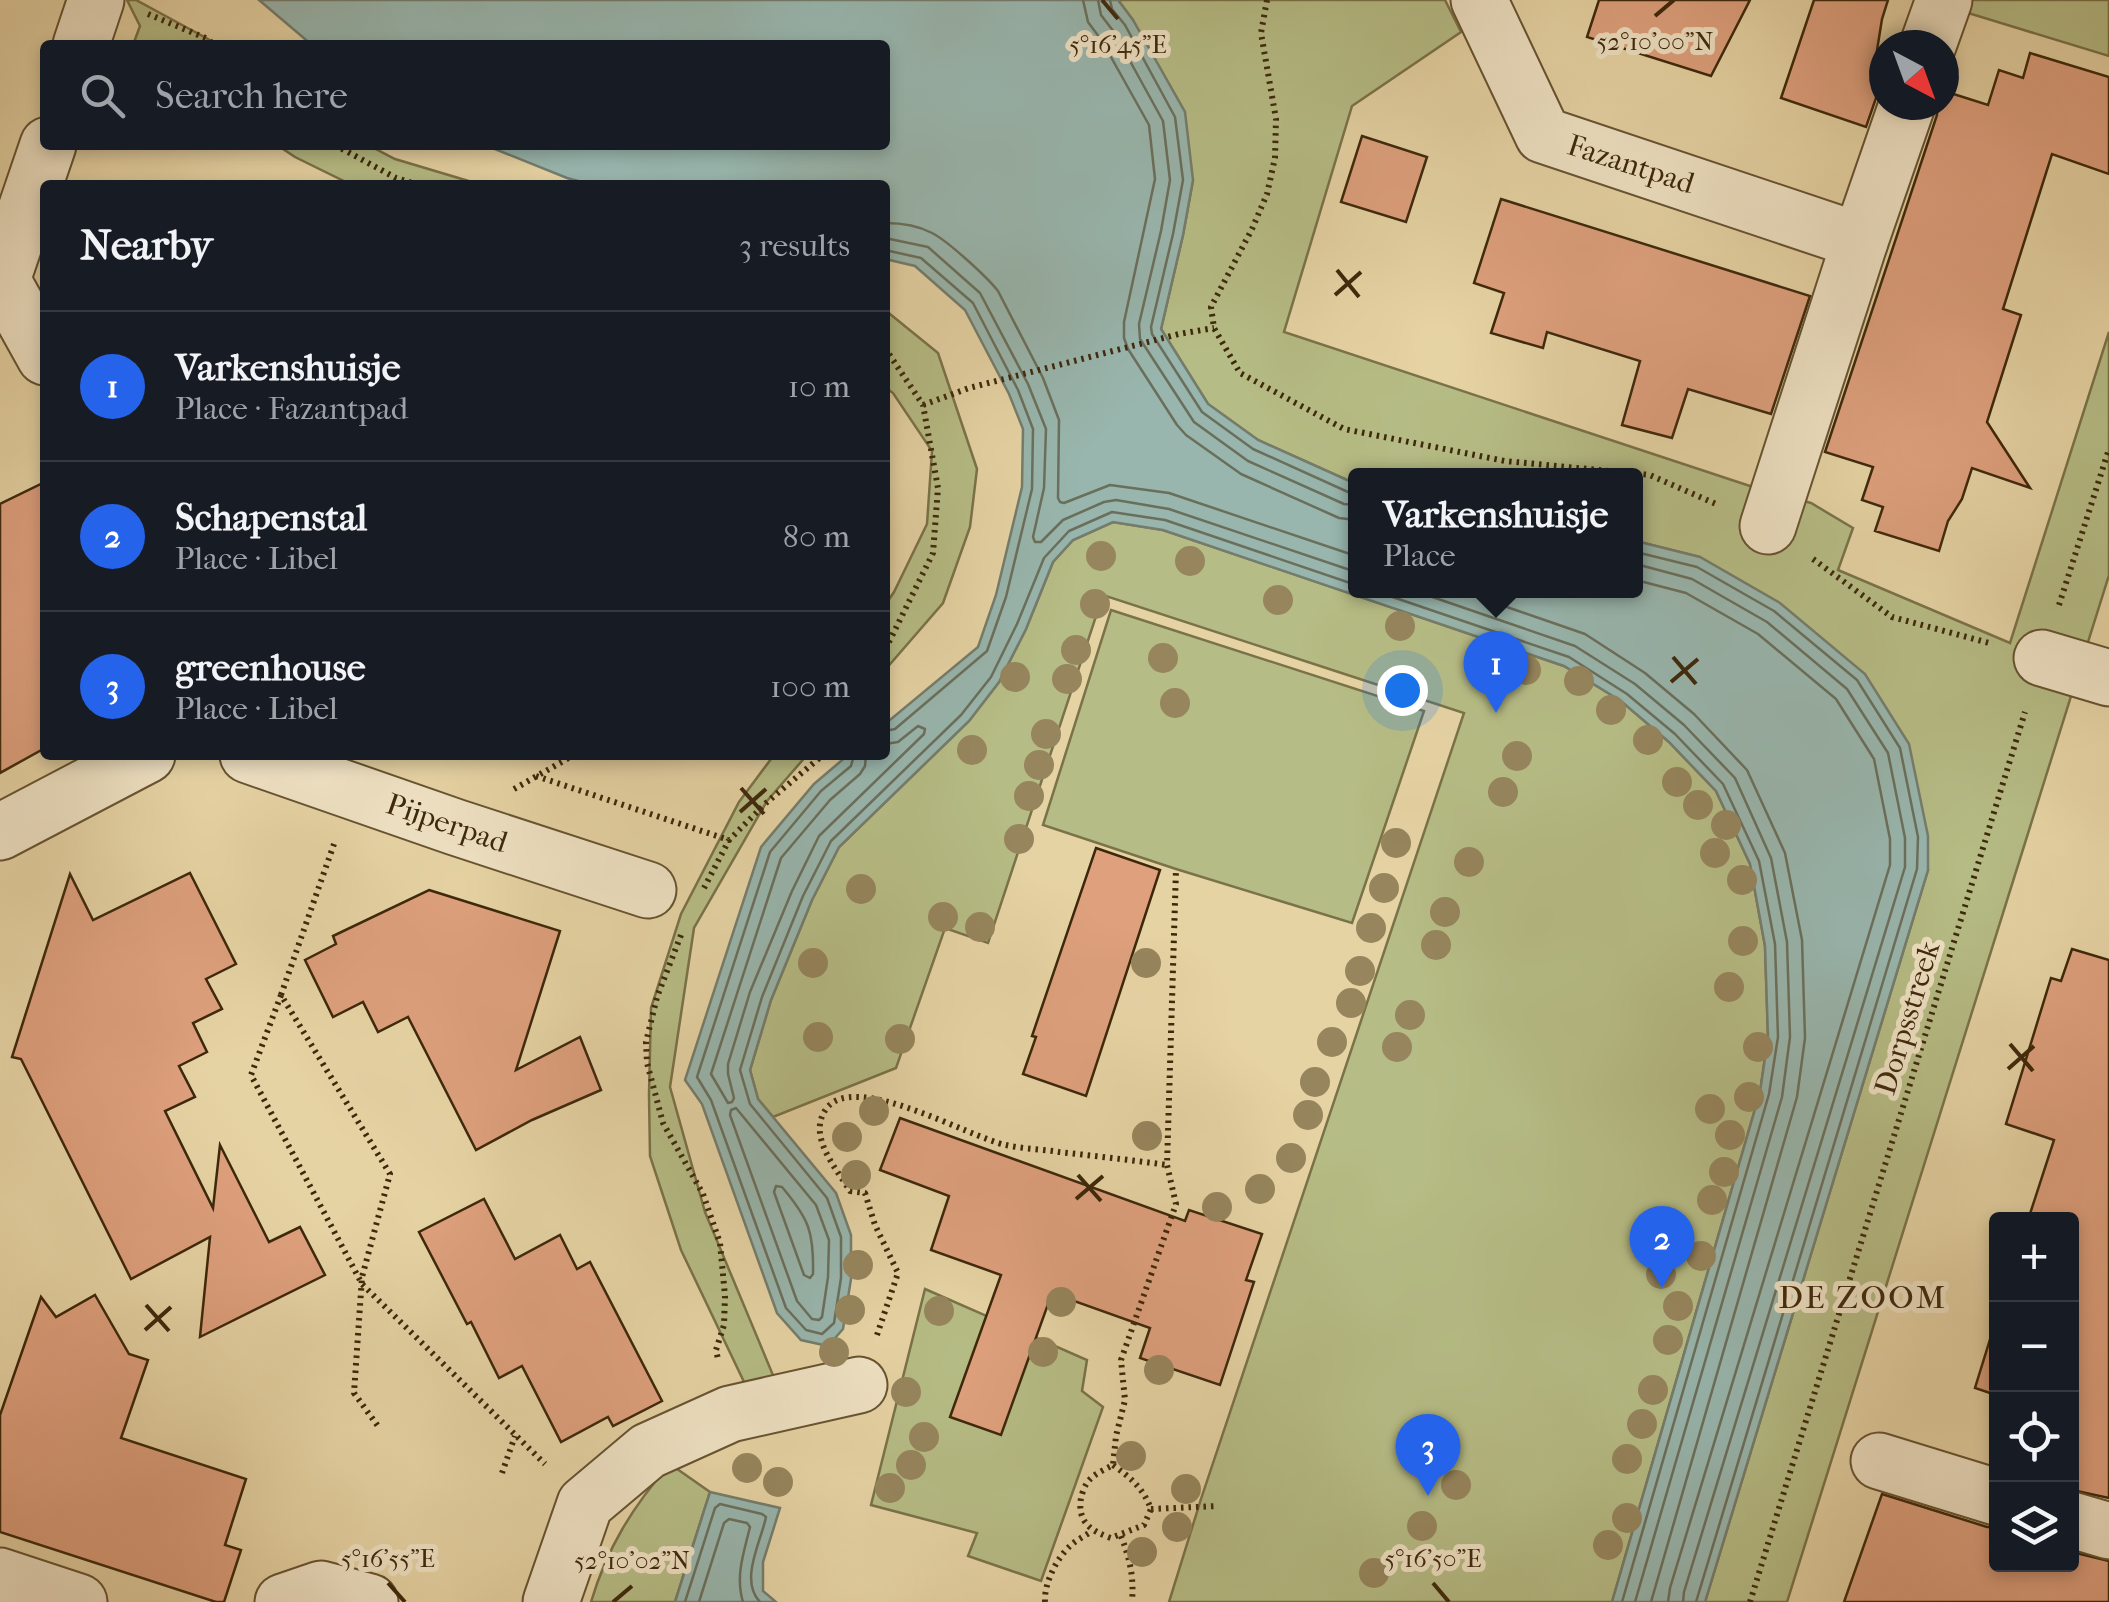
<!DOCTYPE html>
<meta charset="utf-8">
<style>
body{margin:0;font-family:"IM FELL French Canon",serif;background:#242831;color:#f1f3f6}
.controls{position:absolute;right:30px;bottom:30px;display:grid;overflow:hidden;border-radius:10px;box-shadow:0 5px 15px #0003}
.controls button{width:90px;height:90px;display:grid;place-items:center;padding:0;border:0;border-bottom:2px solid #363941;background:#171b24;color:#f1f3f6;font:50px sans-serif}
.compass{position:absolute;left:1869px;top:30px;width:90px;height:90px;border-radius:50%;background:#171b24;box-shadow:0 5px 15px #0003;rotate:139deg}
.you{position:absolute;left:1402px;top:690px;width:35px;height:35px;margin:-25px;border:8px solid #fff;border-radius:50%;background:#1a73e8;box-shadow:0 0 0 15px #1a73e833}
.badge{display:grid;place-items:center;width:65px;height:65px;border-radius:50%;background:#2563eb;color:#fff;font-size:32px;font-weight:700}
.pin{position:absolute;translate:-50% -82px;filter:drop-shadow(0 2px 5px #0008)}
.pin::after{content:'';position:absolute;top:52px;width:35px;height:30px;background:inherit;clip-path:polygon(0 0,100% 0,50% 100%)}
.popup{position:absolute;left:1348px;top:468px;width:295px;height:130px;box-sizing:border-box;display:grid;place-content:center;border-radius:10px;background:#171b24;filter:drop-shadow(0 2px 8px #0005);font-size:32px;white-space:nowrap;color:#9ea1a6}
.popup b{font-size:38px;color:#f1f3f6}
.popup::after{content:'';position:absolute;left:50%;top:100%;margin-left:-20px;border:20px solid transparent;border-top-color:#171b24}
.list{margin:0;padding:0;list-style:none}
h2{display:flex;justify-content:space-between;align-items:center;height:130px;margin:0;padding:0 40px;font-size:42px}
h2 small{font-size:32px;font-weight:400;color:#9ea1a6}
.list li{display:grid;grid-template-columns:65px 1fr auto;gap:30px;align-items:center;box-sizing:border-box;height:150px;padding:0 40px;border-top:2px solid #363941}
.list b{display:block;font-size:38px;white-space:nowrap}
.list p{margin:0;font-size:32px;white-space:nowrap;color:#9ea1a6}
.list em{font-size:32px;font-style:normal;color:#9ea1a6}
.icon{flex:none;width:55px;height:55px;fill:none;stroke:currentColor;stroke-width:2;stroke-linecap:round;stroke-linejoin:round}
.map{position:relative;flex:none;width:2109px;height:1602px;overflow:hidden}
.search{position:absolute;background:#171b24;box-shadow:0 5px 15px #0003;left:40px;top:40px;width:850px;height:110px;display:flex;align-items:center;gap:25px;box-sizing:border-box;padding:0 35px;border-radius:10px;color:#9ea1a6;font-size:38px}
.panel{position:absolute;background:#171b24;box-shadow:0 5px 15px #0003;left:40px;top:180px;width:850px;height:580px;border-radius:10px}
.map>svg:first-child{display:block}
.green{fill:#b6bc85;stroke:#7a7248;stroke-width:2.5}
.water{fill:#98b6ae;stroke:#747d6d;stroke-width:2.5}
.lines{fill:none;stroke-linecap:round;stroke-linejoin:round}
.shore{stroke:#6a6f5c;stroke-width:2.5}
.building{fill:#dea07d;stroke:#3d280b;stroke-width:2.5}
.minor-casing{stroke:#675331;stroke-width:59}
.path{stroke:#3d280b;stroke-width:6;stroke-dasharray:2.5 5;stroke-linecap:butt}
.minor{stroke:#efe2c4;stroke-width:55}
.tree{fill:#96855d}
.ticks{fill:none;stroke:#3d280b;stroke-width:4}
.labels{text-anchor:middle;stroke-width:10;stroke-linejoin:round;paint-order:stroke}
.street-label{font-size:30px;fill:#3d280b;stroke:#efe2c4}
.neighbourhood-label{font-size:32px;letter-spacing:2.5px;fill:#3d280b;stroke:#efe2c4}
.ticks-label{font-size:25px;text-anchor:middle;fill:#3d280b;stroke:#efe2c4;stroke-width:10;stroke-linejoin:round;paint-order:stroke}
</style>
<div class="map">
<svg width="2109" height="1602" viewBox="0 0 2109 1602">
<rect width="100%" height="100%" fill="#e6d3a4"/>
<filter id="stains"><feTurbulence type="fractalNoise" baseFrequency=".002" numOctaves="4"/><feColorMatrix values="0 0 0 0 .2 0 0 0 0 .09 0 0 0 0 .02 0 0 0 .5 -.17"/></filter>
<radialGradient id="worn" r=".72"><stop offset=".6" stop-color="#630" stop-opacity="0"/><stop offset="1" stop-color="#630" stop-opacity=".3"/></radialGradient>
<g class="green">
<polygon points="127,0 136,0 219,45 133,45 140,26"/>
<polygon points="1118,0 1445,0 1461,32 1352,106 1284,332 1753,487 1811,503 1853,528 1838,570 2010,643 2109,332 2109,575 1787,1602 1705,1602 1928,870 1700,557 1636,541 1636,476 1356,476 1356,484 1258,440 1208,404 1161,329 1183,235 1193,180 1133,20"/>
<polygon points="1972,0 2109,0 2109,56 1968,13"/>
<polygon points="277,145 368,145 395,159 482,185 352,185 295,157"/>
<polygon points="885,310 938,353 977,469 970,527 943,603 885,670 885,605 894,592 927,524 932,451 893,393 885,387"/>
<polygon points="1113,522 1163,530 1564,666 1621,701 1669,742 1716,791 1750,864 1765,946 1768,1037 1760,1092 1612,1602 1169,1602 1201,1499 1464,713 1103,595 988,943 945,928 896,1068 773,1117 758,1099 750,1070 771,1000 812,900 839,847 969,721 999,682 1026,629 1053,562 1073,540"/>
<polygon points="1111,610 1424,711 1352,923 1176,869 1043,825"/>
<polygon points="774,755 807,755 767,801 694,928 670,1087 705,1212 775,1380 746,1386 681,1250 650,1156 649,1095 651,1008 681,914 739,802"/>
<polygon points="925,1289 1087,1360 1082,1391 1103,1407 1041,1581 968,1556 977,1533 871,1505"/>
<path d="M 670,1464 L 710,1492 L 675,1602 L 591,1602 C 607,1548 633,1506 670,1464 Z"/>
</g>
<g class="water">
<polygon points="259,0 1118,0 1133,20 1185,112 1193,180 1183,235 1161,329 1208,404 1258,440 1356,484 1356,590 1636,590 1636,541 1700,557 1780,603 1865,674 1909,744 1928,836 1928,870 1705,1602 1612,1602 1760,1092 1768,1037 1765,946 1750,864 1716,791 1669,742 1621,701 1564,666 1163,530 1113,522 1073,540 1053,562 1026,629 999,682 969,721 839,847 812,900 771,1000 750,1070 758,1099 836,1193 851,1235 851,1279 843,1329 828,1346 801,1340 777,1313 702,1104 685,1080 761,847 814,784 848,755 885,755 885,724 978,647 996,595 1022,487 1023,429 1009,394 965,310 915,266 885,259 885,185 593,185 567,178 485,145 885,145 885,45 312,45"/>
<polygon points="710,1492 780,1508 763,1562 763,1591 776,1602 675,1602"/>
</g>
<g class="lines">
<g class="shore">
<polyline points="1083,0 1088,22 1102,41 1149,125 1155,179 1124,322 1124,338 1128,349 1177,425 1186,435 1241,474 1339,518 1356,520"/>
<polyline points="1098,0 1101,15 1114,32 1163,121 1170,180 1161,231 1139,324 1140,339 1194,422 1248,461 1344,504 1356,505"/>
<polyline points="1110,0 1112,9 1125,25 1175,117 1183,180 1173,234 1151,327 1152,334 1202,412 1253,449 1348,492 1356,493"/>
<path d="M 885,223 C 900,223 919,226 932,233 C 948,241 987,277 998,291 L 1043,378 L 1059,420 L 1058,498 L 1060,502 L 1064,503 L 1110,485 L 1169,493 L 1356,556"/>
<polyline points="885,238 928,247 980,293 1028,384 1046,429 1044,488 1033,537 1035,542 1041,542 1063,520 1104,502 1116,500 1169,509 1356,572"/>
<polyline points="885,250 921,258 973,303 1018,390 1033,429 1032,489 1006,597 987,651 895,729 885,731"/>
<polyline points="1636,552 1697,567 1774,611 1857,680 1900,748 1918,837 1917,869 1696,1602"/>
<polyline points="1636,564 1692,579 1767,622 1847,689 1888,753 1905,838 1905,867 1684,1592 1683,1602"/>
<polyline points="1636,580 1686,593 1758,634 1836,699 1874,759 1890,839 1890,865 1670,1588 1668,1602"/>
<polyline points="1372,590 1569,657 1627,694 1675,734 1723,784 1759,861 1775,944 1778,1037 1769,1094 1622,1602"/>
<polyline points="1412,590 1575,646 1635,684 1684,725 1735,778 1771,858 1787,942 1790,1037 1782,1097 1635,1602"/>
<polyline points="1458,590 1585,634 1645,673 1694,714 1747,770 1785,853 1802,940 1805,1038 1797,1097 1651,1602"/>
<polyline points="854,755 851,766 821,791 770,852 697,1077 711,1100 786,1308 806,1330 822,1334 834,1323 841,1278 841,1237 827,1198 750,1104 740,1070 762,997 803,896 831,841 961,715 991,677 1017,624 1044,558 1069,531 1112,512 1165,520 1356,585"/>
<polyline points="866,755 865,766 860,774 830,800 781,858 711,1074 728,1103 732,1102 734,1098 728,1074 728,1064 750,992 792,891 819,836 924,734 925,729 918,726 898,742 885,744"/>
<polygon points="736,1108 816,1205 829,1240 828,1277 822,1317 819,1320 812,1319 797,1301 730,1115 731,1110"/>
<path d="M 776,1186 L 782,1187 C 809,1219 814,1232 813,1274 L 810,1278 L 804,1275 L 774,1192 Z"/>
<path d="M 685,1602 L 715,1508 L 720,1504 L 762,1514 L 766,1517 C 761,1542 739,1580 760,1602"/>
<path d="M 699,1602 L 724,1523 L 729,1519 L 747,1523 L 750,1527 C 744,1552 735,1576 743,1602"/>
</g>
</g>
<g class="building">
<polygon points="1599,0 1750,0 1711,76 1587,37"/>
<polygon points="1814,0 1888,0 1882,19 1874,69 1884,72 1884,85 1877,95 1866,127 1781,98"/>
<polygon points="2030,53 2109,77 2109,174 2052,154 2003,309 2021,315 1987,422 2030,488 1972,468 1962,499 1948,521 1939,551 1875,531 1883,507 1862,500 1873,467 1825,452 1937,115 1937,105 1944,105 1944,91 1988,105 1999,70 2023,78"/>
<polygon points="1362,136 1427,157 1406,222 1341,202"/>
<polygon points="1501,199 1810,296 1771,414 1688,389 1672,438 1622,425 1640,361 1547,332 1543,348 1491,333 1504,293 1474,283"/>
<polygon points="45,482 45,748 0,773 0,504"/>
<polygon points="1096,848 1160,870 1086,1096 1023,1074 1036,1037 1032,1036"/>
<polygon points="190,873 236,964 206,979 222,1009 193,1023 207,1052 179,1066 195,1097 165,1111 213,1208 220,1145 269,1242 300,1227 325,1275 200,1337 210,1237 131,1279 21,1059 12,1057 70,874 93,920"/>
<polygon points="429,890 560,931 516,1070 580,1037 601,1090 532,1120 476,1150 408,1017 378,1032 363,1002 333,1017 305,960 336,944 333,936"/>
<polygon points="2072,949 2109,960 2109,1498 2072,1490 2072,1220 2028,1220 2054,1140 2006,1124 2051,978 2061,981"/>
<polygon points="900,1118 1185,1221 1189,1210 1262,1234 1246,1280 1254,1282 1220,1385 1140,1358 1150,1328 1052,1293 1001,1435 950,1417 1001,1275 931,1250 949,1196 880,1170"/>
<polygon points="484,1199 515,1259 560,1235 577,1269 590,1262 662,1401 613,1426 608,1417 561,1442 522,1366 499,1378 471,1322 467,1324 419,1232"/>
<polygon points="95,1295 129,1354 148,1360 121,1438 246,1479 225,1545 241,1550 224,1602 216,1602 0,1532 0,1415 41,1297 56,1317"/>
<polygon points="1996,1320 1996,1395 1975,1388"/>
<polygon points="1882,1494 1987,1527 1996,1527 1996,1564 2072,1564 2072,1552 2109,1561 2109,1602 1844,1602"/>
</g>
<g class="lines">
<g class="minor-casing">
<g id="minor">
<polyline points="1479,0 1543,135 1860,241 1907,105"/>
<polyline points="81,45 96,0"/>
<polyline points="1928,45 1944,0"/>
<polyline points="45,357 2,280 48,145"/>
<polyline points="1768,526 1860,241"/>
<polyline points="2042,658 2109,678"/>
<polyline points="248,755 455,827 648,890"/>
<polyline points="0,832 147,755"/>
<polyline points="1879,1461 1996,1497"/>
<polyline points="2072,1520 2109,1531"/>
<polyline points="0,1576 79,1602"/>
<polyline points="283,1602 321,1589 370,1602"/>
<polyline points="551,1602 585,1504 648,1451 730,1414 859,1385"/>
</g>
</g>
<g class="path">
<polyline points="1267,0 1261,33 1276,119 1275,158 1267,194 1252,229 1211,307 1214,328 1240,373 1344,429 1505,461 1650,475 1716,504"/>
<polyline points="148,14 208,39 214,45"/>
<polyline points="335,145 396,178 419,185"/>
<polyline points="885,348 923,405 938,488 933,553 885,650"/>
<polyline points="923,405 969,388 1179,334 1214,328"/>
<polyline points="1813,559 1892,617 1993,644"/>
<polyline points="2059,605 2109,449"/>
<polyline points="536,776 729,840 766,803 823,755"/>
<polyline points="514,789 574,755"/>
<polyline points="334,844 281,995 390,1174 362,1277 354,1393 380,1429"/>
<polyline points="704,888 729,840"/>
<polyline points="681,935 657,997 646,1042 647,1063 663,1123 703,1194 720,1243 725,1296 724,1325 716,1350 718,1359"/>
<polyline points="281,995 251,1075 362,1284 545,1464"/>
<path d="M 877,1335 L 898,1273 L 875,1225 L 865,1193 L 850,1191 C 836,1168 807,1136 826,1109 C 854,1070 968,1137 1006,1145 C 1023,1149 1042,1149 1059,1152 C 1095,1156 1131,1160 1167,1165"/>
<path d="M 1113,1465 C 1131,1478 1143,1488 1151,1509 L 1144,1525 L 1111,1538 C 1091,1531 1077,1522 1081,1498 C 1082,1494 1084,1487 1087,1483 C 1093,1474 1104,1470 1113,1465 L 1116,1436 L 1125,1400 L 1121,1360 L 1176,1204 L 1167,1165 L 1176,869"/>
<polyline points="502,1473 515,1436"/>
<polyline points="1151,1509 1218,1506"/>
<path d="M 1121,1536 C 1130,1559 1134,1577 1132,1602"/>
<path d="M 1045,1602 C 1044,1584 1056,1559 1070,1546 C 1076,1540 1085,1536 1092,1531"/>
<polyline points="1750,1602 2025,712"/>
</g>
<use href="#minor" class="minor"/>
</g>
<g class="tree">
<circle cx="1101" cy="556" r="15"/>
<circle cx="1190" cy="561" r="15"/>
<circle cx="1278" cy="600" r="15"/>
<circle cx="1095" cy="604" r="15"/>
<circle cx="1400" cy="626" r="15"/>
<circle cx="1076" cy="650" r="15"/>
<circle cx="1163" cy="658" r="15"/>
<circle cx="1526" cy="670" r="15"/>
<circle cx="1015" cy="677" r="15"/>
<circle cx="1067" cy="679" r="15"/>
<circle cx="1579" cy="681" r="15"/>
<circle cx="1175" cy="703" r="15"/>
<circle cx="1611" cy="710" r="15"/>
<circle cx="1046" cy="734" r="15"/>
<circle cx="1648" cy="740" r="15"/>
<circle cx="972" cy="750" r="15"/>
<circle cx="1517" cy="756" r="15"/>
<circle cx="1039" cy="765" r="15"/>
<circle cx="1677" cy="782" r="15"/>
<circle cx="1503" cy="792" r="15"/>
<circle cx="1029" cy="796" r="15"/>
<circle cx="1698" cy="805" r="15"/>
<circle cx="1726" cy="825" r="15"/>
<circle cx="1019" cy="839" r="15"/>
<circle cx="1396" cy="843" r="15"/>
<circle cx="1715" cy="853" r="15"/>
<circle cx="1469" cy="862" r="15"/>
<circle cx="1742" cy="880" r="15"/>
<circle cx="1384" cy="888" r="15"/>
<circle cx="861" cy="889" r="15"/>
<circle cx="1445" cy="912" r="15"/>
<circle cx="943" cy="917" r="15"/>
<circle cx="980" cy="927" r="15"/>
<circle cx="1371" cy="928" r="15"/>
<circle cx="1743" cy="941" r="15"/>
<circle cx="1436" cy="945" r="15"/>
<circle cx="813" cy="963" r="15"/>
<circle cx="1146" cy="963" r="15"/>
<circle cx="1360" cy="971" r="15"/>
<circle cx="1729" cy="987" r="15"/>
<circle cx="1351" cy="1003" r="15"/>
<circle cx="1410" cy="1015" r="15"/>
<circle cx="818" cy="1037" r="15"/>
<circle cx="900" cy="1039" r="15"/>
<circle cx="1332" cy="1042" r="15"/>
<circle cx="1397" cy="1047" r="15"/>
<circle cx="1758" cy="1047" r="15"/>
<circle cx="1315" cy="1082" r="15"/>
<circle cx="1749" cy="1097" r="15"/>
<circle cx="1710" cy="1109" r="15"/>
<circle cx="874" cy="1111" r="15"/>
<circle cx="1308" cy="1115" r="15"/>
<circle cx="1730" cy="1135" r="15"/>
<circle cx="1147" cy="1136" r="15"/>
<circle cx="847" cy="1137" r="15"/>
<circle cx="1291" cy="1158" r="15"/>
<circle cx="1724" cy="1172" r="15"/>
<circle cx="856" cy="1175" r="15"/>
<circle cx="1260" cy="1189" r="15"/>
<circle cx="1712" cy="1200" r="15"/>
<circle cx="1217" cy="1207" r="15"/>
<circle cx="1701" cy="1256" r="15"/>
<circle cx="858" cy="1265" r="15"/>
<circle cx="1661" cy="1274" r="15"/>
<circle cx="1061" cy="1302" r="15"/>
<circle cx="1678" cy="1306" r="15"/>
<circle cx="850" cy="1310" r="15"/>
<circle cx="939" cy="1311" r="15"/>
<circle cx="1668" cy="1340" r="15"/>
<circle cx="834" cy="1352" r="15"/>
<circle cx="1043" cy="1352" r="15"/>
<circle cx="1159" cy="1370" r="15"/>
<circle cx="1653" cy="1390" r="15"/>
<circle cx="906" cy="1392" r="15"/>
<circle cx="1642" cy="1424" r="15"/>
<circle cx="924" cy="1437" r="15"/>
<circle cx="1131" cy="1456" r="15"/>
<circle cx="1627" cy="1459" r="15"/>
<circle cx="911" cy="1465" r="15"/>
<circle cx="747" cy="1468" r="15"/>
<circle cx="778" cy="1482" r="15"/>
<circle cx="1456" cy="1485" r="15"/>
<circle cx="890" cy="1488" r="15"/>
<circle cx="1186" cy="1489" r="15"/>
<circle cx="1627" cy="1518" r="15"/>
<circle cx="1422" cy="1526" r="15"/>
<circle cx="1177" cy="1527" r="15"/>
<circle cx="1608" cy="1545" r="15"/>
<circle cx="1142" cy="1552" r="15"/>
<circle cx="1374" cy="1573" r="15"/>
</g>
<path class="ticks" d="M 1102,0 L 1118,19M 1655,16 L 1674,0M 1337,270 L 1359,297M 1335,295 L 1361,272M 1673,657 L 1696,684M 1671,682 L 1698,659M 741,788 L 764,814M 740,812 L 766,789M 2010,1044 L 2033,1071M 2008,1069 L 2034,1046M 1078,1175 L 1101,1201M 1076,1199 L 1103,1176M 146,1305 L 169,1331M 145,1330 L 171,1307M 388,1583 L 405,1602M 1433,1583 L 1449,1602M 613,1602 L 632,1586"/>
<g class="labels">
<g class="street-label">
<text transform="translate(1631 164) rotate(18)" y="10">Fazantpad</text>
<text transform="translate(447 823) rotate(19)" y="10">Pijperpad</text>
<text transform="translate(1907 1018) rotate(-73)" y="10">Dorpsstreek</text>
</g>
<g class="neighbourhood-label">
<text x="1863" y="1308">DE ZOOM</text>
</g>
</g>
<g class="ticks-label">
<text x="1655" y="50">52°10'00"N</text>
<text x="1118" y="53">5°16'45"E</text>
<text x="388" y="1567">5°16'55"E</text>
<text x="1433" y="1567">5°16'50"E</text>
<text x="632" y="1569">52°10'02"N</text>
</g>
<rect width="100%" height="100%" filter="url(#stains)"/>
<rect width="100%" height="100%" fill="url(#worn)"/>
</svg>
<div class="controls">
<button>+</button>
<button>−</button>
<button><svg class="icon" aria-label="locate" viewBox="0 0 24 24"><circle cx="12" cy="12" r="6"/><path d="M12 2v4M12 18v4M2 12h4M18 12h4"/></svg></button>
<button><svg class="icon" aria-label="layers" viewBox="0 0 24 24"><path d="M12 4l9 5-9 5-9-5zM3 14l9 5 9-5"/></svg></button>
</div>
<svg class="compass" viewBox="-18 -18 36 36"><path d="M0-13l5 13h-10z" fill="#e53935"/><path d="M0 13l5-13h-10z" fill="#9ea1a6"/></svg>
<div class="you"></div>
<div class="pin badge" style="left:1496px;top:713px">1</div>
<div class="popup"><b>Varkenshuisje</b>Place</div>
<div class="pin badge" style="left:1662px;top:1288px">2</div>
<div class="pin badge" style="left:1428px;top:1496px">3</div>
<div class="search"><svg class="icon" aria-label="search" viewBox="0 0 24 24"><circle cx="10" cy="10" r="6"/><path d="M15 15l6 6"/></svg>Search here</div>
<section class="panel">
<h2>Nearby<small>3 results</small></h2>
<ul class="list">
<li><span class="badge">1</span><div><b>Varkenshuisje</b><p>Place · Fazantpad</p></div><em>10 m</em></li>
<li><span class="badge">2</span><div><b>Schapenstal</b><p>Place · Libel</p></div><em>80 m</em></li>
<li><span class="badge">3</span><div><b>greenhouse</b><p>Place · Libel</p></div><em>100 m</em></li>
</ul>
</section>
</div>
